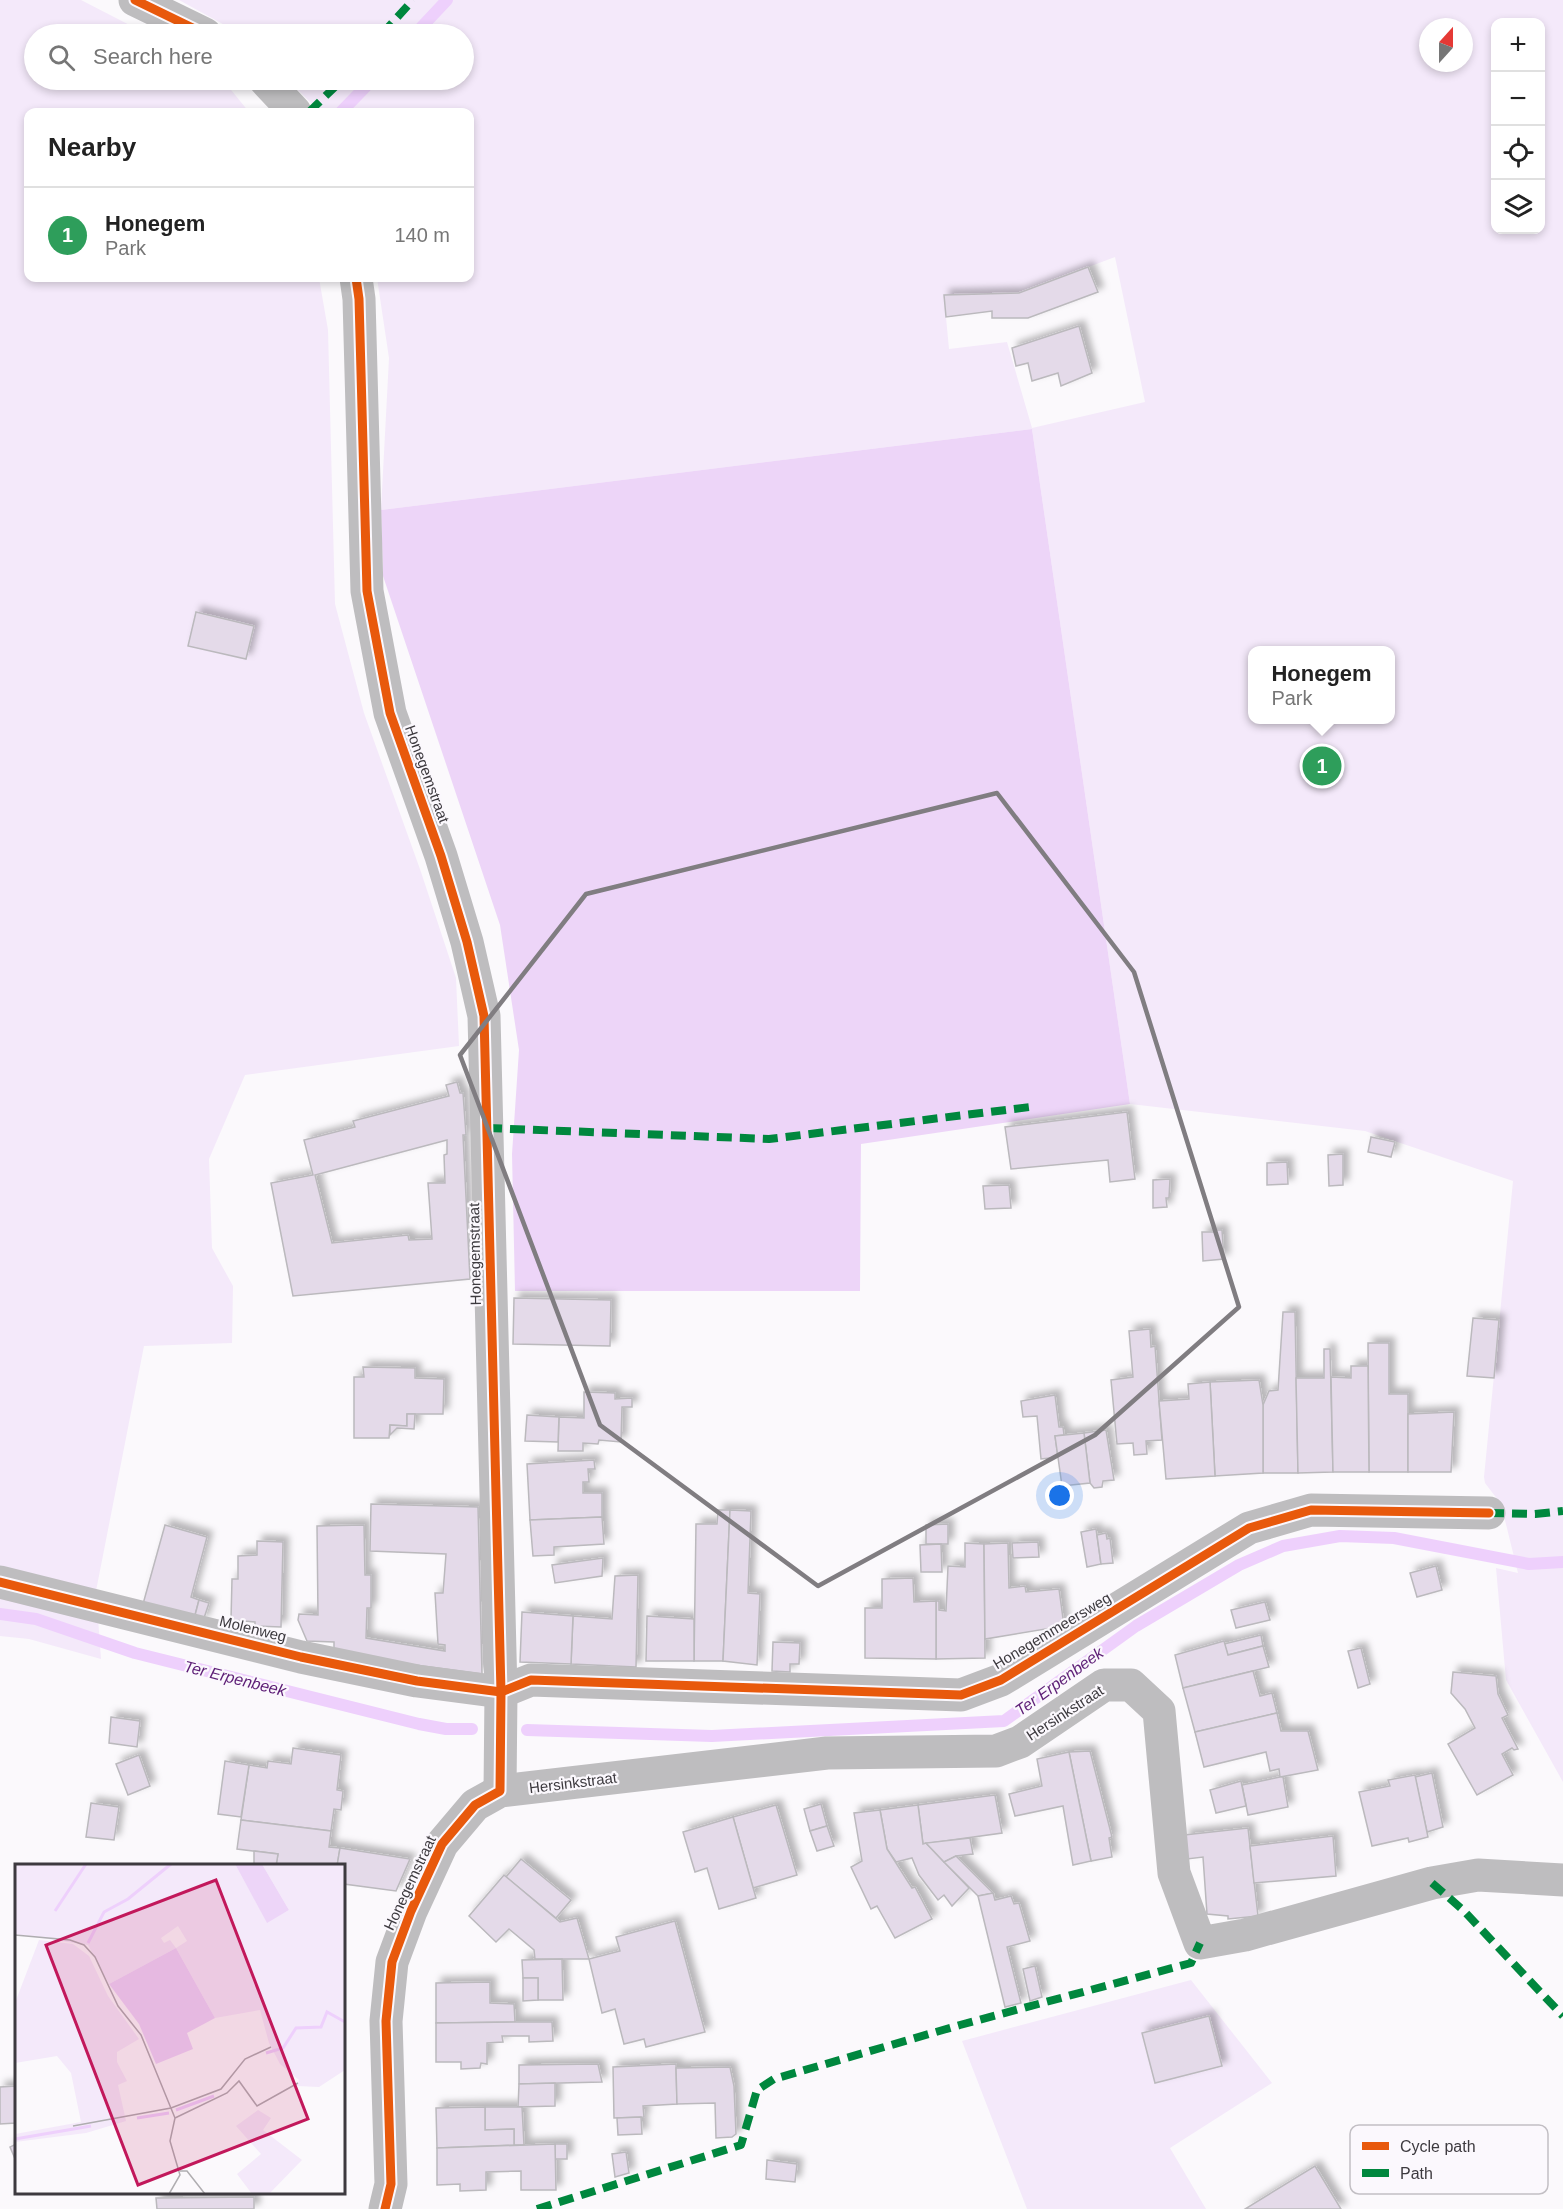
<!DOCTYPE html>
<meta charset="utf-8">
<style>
body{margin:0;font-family:Helvetica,sans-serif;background:#f2f2f2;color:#222}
.controls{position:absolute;right:18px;top:18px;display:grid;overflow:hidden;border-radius:12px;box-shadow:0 3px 9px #0003}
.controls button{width:54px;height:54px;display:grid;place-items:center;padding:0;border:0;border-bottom:2px solid #e0e0e0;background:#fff;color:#222;font:30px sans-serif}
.compass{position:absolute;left:1419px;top:18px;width:54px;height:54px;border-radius:50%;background:#fff;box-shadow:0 3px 9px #0003;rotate:21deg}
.you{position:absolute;left:1060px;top:1496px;width:21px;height:21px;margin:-15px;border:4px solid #fff;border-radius:50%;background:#1a73e8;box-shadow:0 0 0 9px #1a73e833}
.badge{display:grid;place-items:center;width:39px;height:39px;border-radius:50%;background:#d93025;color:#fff;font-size:20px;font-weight:700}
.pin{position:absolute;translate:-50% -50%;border:3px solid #fff;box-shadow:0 2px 6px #0006}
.popup{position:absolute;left:1248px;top:646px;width:147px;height:78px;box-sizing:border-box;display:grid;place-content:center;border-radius:12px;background:#fff;filter:drop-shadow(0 2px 4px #0005);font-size:20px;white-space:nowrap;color:#767676}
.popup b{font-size:22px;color:#222}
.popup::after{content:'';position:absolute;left:50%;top:100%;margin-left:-12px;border:12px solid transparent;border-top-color:#fff}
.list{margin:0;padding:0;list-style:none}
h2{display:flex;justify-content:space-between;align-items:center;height:78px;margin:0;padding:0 24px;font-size:26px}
h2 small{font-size:20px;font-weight:400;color:#767676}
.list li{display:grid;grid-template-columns:39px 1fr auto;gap:18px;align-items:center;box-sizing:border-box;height:96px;padding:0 24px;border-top:2px solid #e0e0e0}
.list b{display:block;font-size:22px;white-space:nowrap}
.list p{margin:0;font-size:20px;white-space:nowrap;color:#767676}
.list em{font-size:20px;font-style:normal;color:#767676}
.icon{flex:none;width:33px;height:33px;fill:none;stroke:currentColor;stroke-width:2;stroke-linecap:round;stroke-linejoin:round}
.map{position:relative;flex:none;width:1563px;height:2209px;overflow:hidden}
.search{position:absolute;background:#fff;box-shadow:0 3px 9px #0003;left:24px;top:24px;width:450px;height:66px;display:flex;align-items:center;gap:15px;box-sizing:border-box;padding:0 21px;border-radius:33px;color:#767676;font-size:22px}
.panel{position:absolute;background:#fff;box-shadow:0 3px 9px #0003;left:24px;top:108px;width:450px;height:174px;border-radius:12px}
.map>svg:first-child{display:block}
.green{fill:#f4e9fa;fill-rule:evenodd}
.forest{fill:#edd5f8}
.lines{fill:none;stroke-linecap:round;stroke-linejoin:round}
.stream{stroke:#eed0fc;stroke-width:12}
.building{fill:#e4dae9;stroke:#bbb9bd;stroke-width:1.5;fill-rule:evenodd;filter:url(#shadow)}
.minor{stroke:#bebdbf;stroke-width:33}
.quiet{stroke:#00873e;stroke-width:8;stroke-dasharray:15 8;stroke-linecap:butt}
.cycleway-casing{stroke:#fbf8fd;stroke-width:13}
.cycleway{stroke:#e8590c;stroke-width:9}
.marked{fill:none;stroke:#807d81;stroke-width:4.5;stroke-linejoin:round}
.labels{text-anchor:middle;stroke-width:4.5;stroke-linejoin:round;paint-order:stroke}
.street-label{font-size:15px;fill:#3d3a3f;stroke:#fbf8fd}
.water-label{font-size:16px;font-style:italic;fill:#5d1e76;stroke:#fbf8fd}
.inset-river{fill:none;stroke:#eed0fc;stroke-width:3}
.inset-road{fill:none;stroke:#afadb0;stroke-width:1.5}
.view{fill:#c2185b;fill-opacity:0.15;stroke:#c2185b;stroke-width:3}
.inset-edge{fill:none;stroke:#3d3a3f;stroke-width:3}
.key{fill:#fbf8fd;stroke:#c2bfc4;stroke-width:1.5}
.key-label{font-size:16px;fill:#3d3a3f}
</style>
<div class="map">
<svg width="1563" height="2209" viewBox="0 0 1563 2209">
<defs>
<filter id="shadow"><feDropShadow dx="5.5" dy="-5.5" stdDeviation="3" flood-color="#0004"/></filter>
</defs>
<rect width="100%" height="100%" fill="#fbf9fc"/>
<g class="green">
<polygon points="0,0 81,0 147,34 34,34 34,80 223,80 249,112 28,112 28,278 319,278 328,330 335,604 364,713 421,872 456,978 459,1046 245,1075 209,1159 212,1248 233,1286 232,1343 144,1346 96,1591 101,1659 29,1639 0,1636"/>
<path d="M 179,0 L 1563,0 L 1563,1782 L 1506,1680 L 1496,1568 L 1518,1573 L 1501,1504 L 1485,1483 L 1484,1477 L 1513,1181 L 1365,1131 L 1130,1104 L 1032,429 L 381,510 L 389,358 L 377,278 L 470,278 L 470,112 L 320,112 L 288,80 L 464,80 L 464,34 L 241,34 ZM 1496,22 L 1540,22 L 1540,230 L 1496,230 ZM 1428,27 L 1464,27 L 1464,63 L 1428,63 ZM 1115,257 L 1145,402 L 1032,428 L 1007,342 L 949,349 L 944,296 L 1019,293 ZM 1253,650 L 1391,650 L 1391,720 L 1253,720 Z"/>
<polygon points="1191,1980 1272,2083 1170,2148 1206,2209 1027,2209 962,2041"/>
</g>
<polygon class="forest" points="1032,429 1130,1104 861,1144 860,1291 515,1291 512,1154 519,1050 500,925 383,576 381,510"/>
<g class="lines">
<g class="stream">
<polyline points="415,34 447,0"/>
<polyline points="341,112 372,80"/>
<polyline points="0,1614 36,1619 135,1653 419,1724 446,1729 472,1729"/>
<polyline points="527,1730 712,1736 1004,1721 1136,1626 1239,1565 1283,1546 1340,1536 1394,1538 1529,1564 1563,1562"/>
</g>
</g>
<g class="building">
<polygon points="1088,267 1098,292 1028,318 992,318 992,311 946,317 944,295 1019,293"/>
<polygon points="1079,326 1092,373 1061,386 1058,373 1032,381 1028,363 1016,366 1012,348"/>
<polygon points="196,612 254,626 246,659 188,646"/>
<path d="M 457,1082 L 460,1093 L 463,1093 L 466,1135 L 463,1135 L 470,1279 L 293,1296 L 271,1183 L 313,1175 L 304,1140 L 355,1127 L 353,1121 L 449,1096 L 446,1085 ZM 447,1140 L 447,1154 L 444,1155 L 445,1183 L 428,1183 L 432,1239 L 409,1240 L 408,1235 L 332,1243 L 315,1175 Z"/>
<polygon points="1127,1112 1135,1179 1110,1182 1108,1160 1011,1169 1005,1127"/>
<polygon points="1371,1137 1395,1142 1391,1157 1368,1152"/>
<polygon points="1343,1154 1343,1185 1329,1186 1328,1155"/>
<polygon points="1287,1162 1288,1184 1267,1185 1267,1163"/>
<polygon points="1170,1179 1169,1198 1166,1198 1167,1207 1153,1208 1153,1180"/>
<polygon points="1009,1185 1011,1208 985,1209 983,1186"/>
<polygon points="1215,1230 1222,1230 1224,1259 1203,1261 1202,1232 1215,1232"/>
<polygon points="514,1298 611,1300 610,1346 513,1344"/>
<polygon points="1283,1312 1295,1312 1298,1473 1263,1473 1263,1405 1269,1391 1278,1390"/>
<polygon points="1473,1318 1499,1320 1494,1378 1467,1376"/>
<polygon points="1150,1329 1151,1347 1155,1346 1162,1440 1146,1441 1147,1454 1134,1455 1133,1443 1117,1444 1111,1380 1133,1377 1129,1331"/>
<polygon points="1368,1343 1389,1343 1389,1394 1408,1394 1408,1472 1369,1472"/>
<polygon points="1324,1349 1330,1349 1333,1472 1298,1473 1296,1378 1324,1378"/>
<polygon points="1351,1366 1368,1366 1369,1472 1333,1472 1331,1377 1351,1378"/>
<polygon points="363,1367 415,1368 415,1378 444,1379 443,1414 407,1414 407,1426 390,1425 389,1438 354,1438 354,1377 364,1377"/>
<polygon points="1259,1380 1263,1405 1263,1473 1215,1476 1210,1382"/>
<polygon points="1210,1382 1215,1476 1166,1479 1159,1401 1189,1399 1188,1384"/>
<polygon points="584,1392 615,1393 615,1399 632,1398 632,1407 622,1407 621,1442 599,1440 598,1444 583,1443 583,1451 558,1451 559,1417 584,1418"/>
<polygon points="1055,1395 1059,1427 1063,1427 1064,1435 1055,1436 1058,1457 1041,1459 1037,1416 1023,1417 1021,1401"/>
<polygon points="1454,1412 1451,1472 1408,1472 1408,1414"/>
<polygon points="407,1414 415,1414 414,1429 397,1428 390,1435 390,1425 407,1426"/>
<polygon points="527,1415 559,1417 558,1442 525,1441"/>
<polygon points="1106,1430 1114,1480 1103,1481 1102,1487 1094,1488 1090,1483 1084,1433"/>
<polygon points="1084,1433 1090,1483 1062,1486 1055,1436"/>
<polygon points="594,1460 595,1469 588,1469 589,1482 583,1482 583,1493 602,1493 602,1517 530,1520 527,1464"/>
<polygon points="371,1504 478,1507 482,1674 334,1654 334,1642 307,1641 298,1620 299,1614 318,1615 317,1526 364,1525 365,1575 371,1575 371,1608 367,1608 366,1638 445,1651 445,1645 438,1644 435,1593 443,1593 446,1554 370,1551"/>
<polygon points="718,1510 730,1510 723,1661 694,1661 696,1524 717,1524"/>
<polygon points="730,1510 751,1511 748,1593 760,1594 757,1665 723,1661"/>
<polygon points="602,1517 604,1544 554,1547 554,1555 533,1556 530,1520"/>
<polygon points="948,1524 948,1544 926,1544 926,1525"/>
<polygon points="165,1525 207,1537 191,1597 199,1600 194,1619 143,1604"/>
<polygon points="1096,1529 1101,1564 1087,1567 1081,1532"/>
<polygon points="1106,1533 1107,1539 1110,1538 1113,1563 1101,1564 1097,1535"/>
<polygon points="257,1541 283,1542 281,1627 255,1626 255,1622 231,1620 232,1579 238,1579 238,1556 257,1555"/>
<polygon points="1038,1542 1039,1557 1013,1558 1012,1543"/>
<polygon points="965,1543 984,1544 985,1658 936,1659 936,1601 939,1601 939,1610 946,1611 948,1566 965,1567"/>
<polygon points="1008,1543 1009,1588 1025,1586 1026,1592 1059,1589 1064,1626 985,1639 984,1544"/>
<polygon points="941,1544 942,1572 921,1572 920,1545"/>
<polygon points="603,1558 602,1576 555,1583 552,1565"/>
<polygon points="1436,1566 1442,1590 1417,1597 1410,1573"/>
<polygon points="638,1575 636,1667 571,1664 573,1616 612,1619 615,1576"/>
<polygon points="913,1578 914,1602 936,1601 936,1659 865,1658 865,1608 882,1608 882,1579"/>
<polygon points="199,1600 209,1603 203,1621 194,1619"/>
<polygon points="1265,1602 1270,1620 1236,1628 1231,1610"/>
<polygon points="522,1612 573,1616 571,1664 520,1662"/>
<polygon points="647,1616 694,1619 694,1661 646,1661"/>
<polygon points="1261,1635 1263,1646 1228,1655 1224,1644"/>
<polygon points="1224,1641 1228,1655 1263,1646 1269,1667 1183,1688 1175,1655"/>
<polygon points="773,1642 800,1643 799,1664 790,1664 790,1672 772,1671"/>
<polygon points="1361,1648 1370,1684 1358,1688 1348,1651"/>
<polygon points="1253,1671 1260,1696 1272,1693 1277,1713 1195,1732 1183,1688"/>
<polygon points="1453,1672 1496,1676 1498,1694 1508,1715 1502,1718 1518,1749 1514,1750 1512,1748 1502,1754 1513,1775 1477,1795 1448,1744 1475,1728 1465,1709 1451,1693"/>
<polygon points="1277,1713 1281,1731 1308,1731 1318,1770 1280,1777 1279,1769 1270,1771 1266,1752 1204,1767 1195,1732"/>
<polygon points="111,1717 140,1721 137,1747 109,1743"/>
<polygon points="293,1748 341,1755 337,1790 343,1791 341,1810 334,1809 331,1831 241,1820 249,1765 267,1768 268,1761 291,1764"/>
<polygon points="1090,1751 1112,1837 1109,1838 1112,1857 1091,1861 1069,1752"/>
<polygon points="1069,1752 1091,1861 1073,1865 1063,1806 1015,1816 1009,1794 1042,1786 1037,1759"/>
<polygon points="139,1755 150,1786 128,1795 116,1764"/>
<polygon points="225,1761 249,1765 241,1817 218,1814"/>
<polygon points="1432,1773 1443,1827 1427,1832 1415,1777"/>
<polygon points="1415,1775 1428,1837 1409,1842 1408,1838 1372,1846 1359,1792 1390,1786 1388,1780"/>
<polygon points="1280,1777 1283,1777 1288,1807 1248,1815 1242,1785"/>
<polygon points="1241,1781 1246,1806 1216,1813 1210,1790"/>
<polygon points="995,1795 1002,1833 923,1844 918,1805"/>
<polygon points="91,1803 119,1807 114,1840 86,1837"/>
<polygon points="821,1804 827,1826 810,1831 804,1809"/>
<polygon points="776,1805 797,1875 753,1888 733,1817"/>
<polygon points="918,1805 923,1844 926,1843 969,1888 952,1906 944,1895 938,1900 919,1875 912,1858 896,1862 887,1849 880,1810"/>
<polygon points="880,1810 887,1849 912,1888 915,1887 932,1919 895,1938 877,1906 871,1909 851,1867 862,1861 854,1813"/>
<polygon points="733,1817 756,1898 719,1909 707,1868 695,1872 683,1832"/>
<polygon points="241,1820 331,1831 329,1847 340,1848 337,1866 276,1866 278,1854 237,1849"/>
<polygon points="827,1826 834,1846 817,1851 810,1831"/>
<polygon points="1248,1828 1258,1916 1228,1919 1228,1916 1207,1914 1203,1857 1187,1859 1184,1835"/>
<polygon points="1333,1836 1336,1876 1254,1883 1250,1846"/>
<polygon points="970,1838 973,1854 956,1856 944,1862 926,1843"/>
<polygon points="340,1848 410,1859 396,1891 344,1884 344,1866 337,1866"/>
<polygon points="254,1851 278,1854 276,1866 254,1866"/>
<polygon points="956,1856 993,1893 978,1896 944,1862"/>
<polygon points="521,1859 571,1900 556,1918 506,1877"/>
<polygon points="504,1875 560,1922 577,1918 589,1959 535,1959 534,1950 509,1929 496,1942 469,1916"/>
<polygon points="993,1893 995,1900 1011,1896 1014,1904 1019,1903 1030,1941 1007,1947 1021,2003 1005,2007 978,1896"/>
<polygon points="675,1921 705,2032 646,2047 644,2039 624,2044 615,2009 602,2013 589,1959 620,1951 616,1937"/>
<polygon points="562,1959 563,2000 538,2000 538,1978 523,1978 522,1960"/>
<polygon points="1035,1966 1042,1997 1030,2001 1023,1969"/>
<polygon points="523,1978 538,1978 538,2000 523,2001"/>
<polygon points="490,1982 490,2003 514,2004 515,2022 436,2023 436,1983"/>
<polygon points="1209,2016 1222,2066 1155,2083 1142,2033"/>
<polygon points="515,2022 552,2022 553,2041 529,2042 529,2036 502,2036 503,2042 487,2043 487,2064 481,2063 480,2068 461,2069 461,2062 436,2062 436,2023"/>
<polygon points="598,2064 602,2082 519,2084 519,2065"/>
<polygon points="676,2064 677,2104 643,2106 644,2117 614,2118 613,2067"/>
<polygon points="730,2067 734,2086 736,2134 732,2137 716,2138 715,2103 677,2104 676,2068"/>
<polygon points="555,2083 555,2106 518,2107 519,2084"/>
<polygon points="16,2086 16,2123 0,2124 0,2087"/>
<polygon points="485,2107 522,2107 524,2145 514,2145 514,2129 485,2130"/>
<polygon points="485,2107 485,2130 514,2129 514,2145 437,2148 436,2108"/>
<polygon points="641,2117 642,2134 618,2135 617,2118"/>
<polygon points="16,2144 16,2161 10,2147"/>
<rect x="555" y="2144" width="12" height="15"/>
<polygon points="555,2144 556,2190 521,2190 521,2171 486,2172 486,2190 460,2191 460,2184 437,2185 437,2148"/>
<polygon points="626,2152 629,2173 615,2177 612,2154"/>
<polygon points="767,2160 797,2164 795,2182 766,2179"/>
<polygon points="1315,2166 1341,2209 1245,2209"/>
<polygon points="254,2197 254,2209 157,2209 156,2198"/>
</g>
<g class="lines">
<g class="minor">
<polyline points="135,0 205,34"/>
<polyline points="265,80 295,112"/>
<polyline points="356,278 359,299 367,591 390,713 441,856 467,942 484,1016 501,1692 500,1791"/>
<polyline points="0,1582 301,1657 417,1681 501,1692 531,1680 961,1695 1001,1680 1249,1528 1311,1510 1489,1513"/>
<polyline points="385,2209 391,2184 386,2021 392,1962 411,1911 442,1844 475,1805 500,1791 827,1753 996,1751 1020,1742 1104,1685 1131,1685 1159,1711 1174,1873 1200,1943 1245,1935 1432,1883 1478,1875 1563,1880"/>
</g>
<g class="quiet">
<polyline points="382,34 413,0"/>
<polyline points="309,112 342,80"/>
<polyline points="487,1128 769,1139 1030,1107"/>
<polyline points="1489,1513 1535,1514 1563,1511"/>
<polyline points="1432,1883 1463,1910 1563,2016"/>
<polyline points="537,2209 741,2145 757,2090 774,2079 960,2025 1191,1963 1200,1943"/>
</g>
<g class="cycleway-casing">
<g id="cycleway">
<polyline points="135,0 205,34"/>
<polyline points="356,278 359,299 367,591 390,713 441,856 467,942 484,1016 501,1692 500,1791 475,1805 442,1844 411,1911 392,1962 386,2021 391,2184 385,2209"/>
<polyline points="0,1582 301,1657 417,1681 501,1692 531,1680 961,1695 1001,1680 1249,1528 1311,1510 1489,1513"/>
</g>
</g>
<use href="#cycleway" class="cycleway"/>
</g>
<path class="marked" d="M 997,793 L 1134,972 L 1239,1307 L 1095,1435 L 818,1586 L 600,1425 L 460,1055 L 586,894 Z"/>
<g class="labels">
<g class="street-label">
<text transform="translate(427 774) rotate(70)" y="5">Honegemstraat</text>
<text transform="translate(475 1254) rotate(-91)" y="5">Honegemstraat</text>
<text transform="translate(253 1629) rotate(14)" y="5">Molenweg</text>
<text transform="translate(1052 1631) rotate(-31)" y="5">Honegemmeersweg</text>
<text transform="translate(1065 1713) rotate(-33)" y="5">Hersinkstraat</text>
<text transform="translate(573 1783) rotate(-7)" y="5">Hersinkstraat</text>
<text transform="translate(410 1883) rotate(-65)" y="5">Honegemstraat</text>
</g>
<g class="water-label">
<text transform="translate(235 1678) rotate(14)" y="6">Ter Erpenbeek</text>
<text transform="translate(1059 1681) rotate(-36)" y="6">Ter Erpenbeek</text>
</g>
</g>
<g transform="translate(15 1864)">
<rect width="330" height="330" fill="#fbf9fc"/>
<path d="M 0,0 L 220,0 L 252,58 L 274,46 L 247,0 L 330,0 L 330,206 L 304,223 L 282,222 L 284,216 L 265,200 L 254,179 L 245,146 L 200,154 L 161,84 L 94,120 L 73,81 L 0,70 ZM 163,62 L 172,77 L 161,84 L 155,76 L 149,79 L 146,74 ZM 24,76 L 58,80 L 74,92 L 93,132 L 124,175 L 102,188 L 102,198 L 112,217 L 103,221 L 111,257 L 71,269 L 0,278 L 0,270 L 66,258 L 56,209 L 42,192 L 0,199 L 0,139 ZM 243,246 L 256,254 L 248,266 L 287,296 L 254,330 L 237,330 L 222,310 L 246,290 L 221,262 Z" fill="#f4e9fa" fill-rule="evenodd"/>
<path d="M 220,0 L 247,0 L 274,46 L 252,59 ZM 161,84 L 200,154 L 172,169 L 178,185 L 141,200 L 124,160 L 94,120 Z" fill="#edd5f8"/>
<path class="inset-river" d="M 40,47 L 71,0M 73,79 L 89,48 L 113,35 L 156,0M 251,189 L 268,184 L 281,164 L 306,163 L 312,148 L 330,158M 161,246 L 199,232M 122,254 L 154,249M 0,275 L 76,262"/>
<path class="inset-road" d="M 0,71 L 55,76 L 69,81 L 80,93 L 103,142 L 126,171 L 160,254 L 155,277 L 165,311 L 154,330M 160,254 L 212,229 L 224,217 L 242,242 L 283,219M 58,262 L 156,244 L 206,225 L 230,195 L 256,183M 165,307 L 172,307 L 190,330"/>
<path class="view" d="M 201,16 L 293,255 L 123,321 L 31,81 Z"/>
<rect width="330" height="330" class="inset-edge"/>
</g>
<rect x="1350" y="2125" width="198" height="69" rx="9" class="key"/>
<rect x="1362" y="2142" width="27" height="8" fill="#e8590c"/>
<rect x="1362" y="2169" width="27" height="8" fill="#00873e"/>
<g class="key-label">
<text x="1400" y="2152">Cycle path</text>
<text x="1400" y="2179">Path</text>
</g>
</svg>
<div class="controls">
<button>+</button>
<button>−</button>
<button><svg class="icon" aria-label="locate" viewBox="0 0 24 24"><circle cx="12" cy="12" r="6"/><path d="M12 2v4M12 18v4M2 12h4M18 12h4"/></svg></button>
<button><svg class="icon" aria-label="layers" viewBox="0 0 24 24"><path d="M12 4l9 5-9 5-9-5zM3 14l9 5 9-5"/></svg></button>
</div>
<svg class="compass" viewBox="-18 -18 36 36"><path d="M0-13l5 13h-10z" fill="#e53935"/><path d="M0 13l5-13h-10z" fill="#767676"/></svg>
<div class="you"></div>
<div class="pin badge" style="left:1322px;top:766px;background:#2e9e5b">1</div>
<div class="popup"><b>Honegem</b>Park</div>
<div class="search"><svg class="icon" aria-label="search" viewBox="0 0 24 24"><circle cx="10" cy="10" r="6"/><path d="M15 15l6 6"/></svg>Search here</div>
<section class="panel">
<h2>Nearby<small></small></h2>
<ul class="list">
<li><span class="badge" style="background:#2e9e5b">1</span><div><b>Honegem</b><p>Park</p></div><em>140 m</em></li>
</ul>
</section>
</div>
